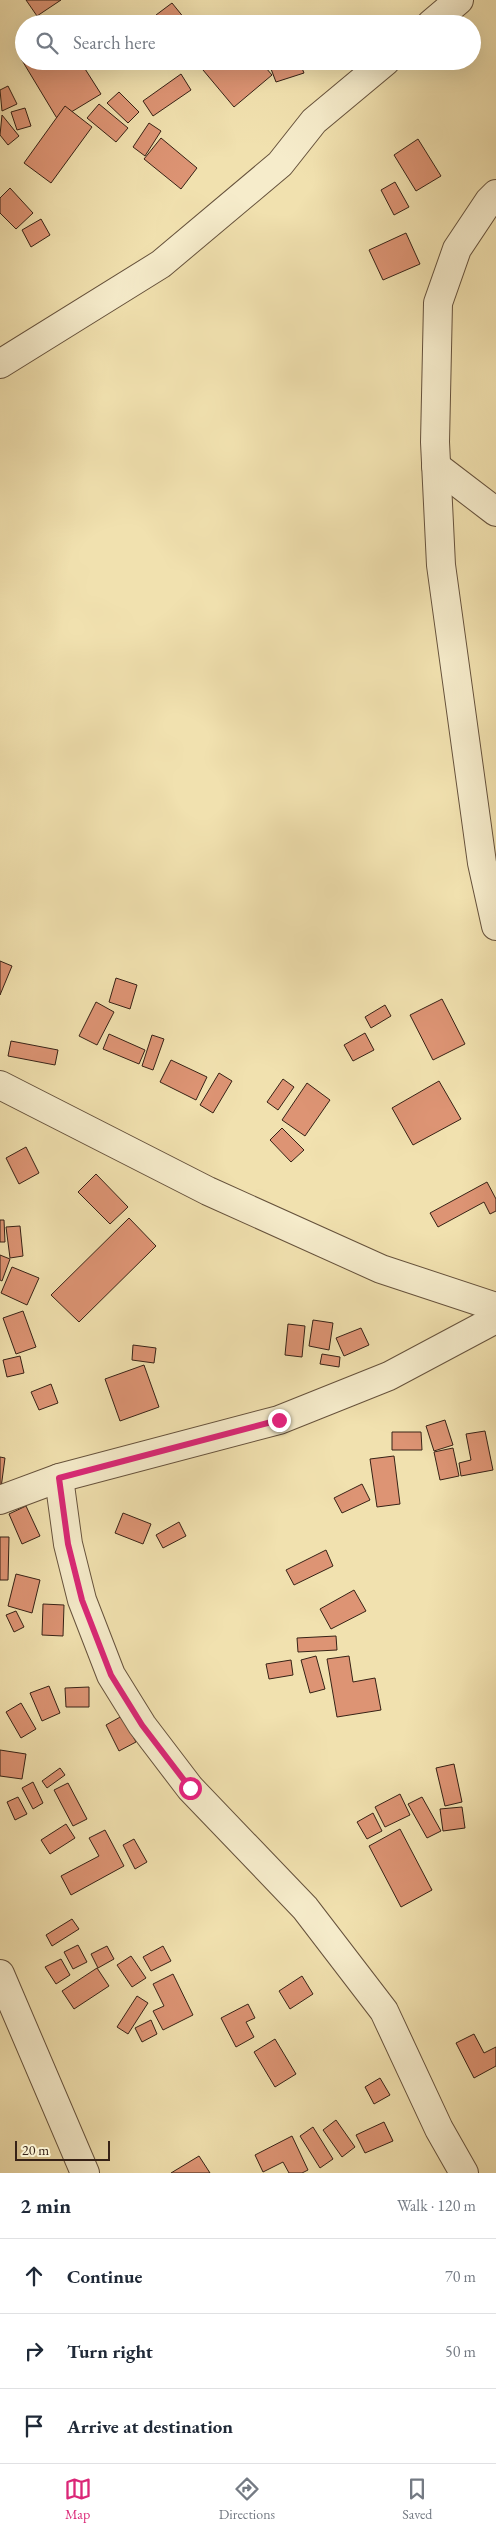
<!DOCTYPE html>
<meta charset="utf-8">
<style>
body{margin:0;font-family:"EB Garamond",serif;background:#f2f2f3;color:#1f2937}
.scale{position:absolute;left:15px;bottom:12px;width:95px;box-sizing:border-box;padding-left:5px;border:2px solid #372216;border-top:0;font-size:14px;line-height:18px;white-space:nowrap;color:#372216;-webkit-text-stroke:4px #f6eccb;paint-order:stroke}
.stop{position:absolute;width:15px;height:15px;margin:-11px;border:4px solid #db2777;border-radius:50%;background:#fff}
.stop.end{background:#db2777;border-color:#fff;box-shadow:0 1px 5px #0008}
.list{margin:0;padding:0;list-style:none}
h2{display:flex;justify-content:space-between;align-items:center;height:65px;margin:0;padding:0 20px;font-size:21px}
h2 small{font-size:16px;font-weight:400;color:#747a83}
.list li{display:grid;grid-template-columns:32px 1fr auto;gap:15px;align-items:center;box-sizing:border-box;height:75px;padding:0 20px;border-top:1px solid #e0e1e3}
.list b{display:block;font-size:19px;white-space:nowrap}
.list em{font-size:16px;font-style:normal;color:#747a83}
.icon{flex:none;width:28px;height:28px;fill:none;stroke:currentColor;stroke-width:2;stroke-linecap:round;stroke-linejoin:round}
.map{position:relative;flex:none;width:496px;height:2173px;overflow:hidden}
.search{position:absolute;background:#fff;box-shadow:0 5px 20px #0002;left:15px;right:15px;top:15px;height:55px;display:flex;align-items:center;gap:12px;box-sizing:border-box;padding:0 18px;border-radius:28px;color:#747a83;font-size:19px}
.sheet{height:290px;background:#fff}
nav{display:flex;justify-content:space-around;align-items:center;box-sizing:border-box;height:70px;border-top:1px solid #e0e1e3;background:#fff;font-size:14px;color:#747a83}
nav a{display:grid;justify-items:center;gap:2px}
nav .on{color:#db2777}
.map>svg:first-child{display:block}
.building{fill:#dd9474;stroke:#372216}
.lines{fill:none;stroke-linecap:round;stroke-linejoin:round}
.street-casing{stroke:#66523c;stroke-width:30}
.street{stroke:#f6eccb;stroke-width:28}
.route{stroke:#db2777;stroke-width:6}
</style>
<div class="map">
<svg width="496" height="2173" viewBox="0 0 496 2173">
<rect width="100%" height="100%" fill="#f1e1af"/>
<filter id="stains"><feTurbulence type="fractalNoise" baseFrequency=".004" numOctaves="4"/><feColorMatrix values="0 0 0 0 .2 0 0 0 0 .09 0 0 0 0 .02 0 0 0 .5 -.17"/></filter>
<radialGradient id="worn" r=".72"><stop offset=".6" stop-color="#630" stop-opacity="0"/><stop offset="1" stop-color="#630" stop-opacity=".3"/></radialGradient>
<g class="building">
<polygon points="26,0 61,0 37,16"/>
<polygon points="172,3 189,24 163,24 156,15"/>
<polygon points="24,55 24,61 80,61 101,94 58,120 20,57"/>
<polygon points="213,61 260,61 272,75 234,107 203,70"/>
<polygon points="268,61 299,61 304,73 276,82"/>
<polygon points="181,74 191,90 153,116 143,101"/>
<polygon points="8,86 17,104 2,111 0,90"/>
<polygon points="119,92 139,112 128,123 107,103"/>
<polygon points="99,104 128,128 116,142 87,118"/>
<polygon points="65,106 92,127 51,183 24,163"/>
<polygon points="25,108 31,126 17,130 11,112"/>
<polygon points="2,115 19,136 8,145 0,135"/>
<polygon points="149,123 161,131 145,156 133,147"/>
<polygon points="161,138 197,168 181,189 144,159"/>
<polygon points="418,139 441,176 416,191 394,155"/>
<polygon points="395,182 409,207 394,215 381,190"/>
<polygon points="10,188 33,213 16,229 0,213 0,198"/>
<polygon points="41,219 50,235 31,247 22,230"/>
<polygon points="406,233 420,264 383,280 369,250"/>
<polygon points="0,961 12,966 0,995"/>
<polygon points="116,978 137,985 130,1009 109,1002"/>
<polygon points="442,999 465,1044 433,1060 410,1015"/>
<polygon points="96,1002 114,1012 97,1045 79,1036"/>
<polygon points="385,1005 391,1016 371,1028 365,1017"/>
<polygon points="365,1033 374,1050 353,1061 344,1045"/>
<polygon points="109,1034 145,1050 139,1064 103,1049"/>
<polygon points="152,1035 164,1039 153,1070 142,1066"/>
<polygon points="11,1041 58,1050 55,1065 8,1056"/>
<polygon points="171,1060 207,1077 196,1100 160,1082"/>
<polygon points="219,1073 232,1081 213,1113 200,1105"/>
<polygon points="283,1079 294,1087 278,1110 267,1102"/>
<polygon points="439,1081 461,1119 413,1145 392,1108"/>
<polygon points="307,1083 330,1100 305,1136 282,1120"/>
<polygon points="282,1128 304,1150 291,1162 270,1140"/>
<polygon points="26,1147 39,1173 19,1184 6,1158"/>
<polygon points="96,1174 128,1207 110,1224 78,1192"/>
<polygon points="487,1182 496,1199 496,1211 490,1214 484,1202 438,1227 430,1213"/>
<polygon points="129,1218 156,1246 79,1322 51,1295"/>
<polygon points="0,1220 4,1220 5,1242 0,1242"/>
<polygon points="20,1226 23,1256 10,1258 6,1227"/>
<polygon points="0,1255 10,1259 2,1281 0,1280"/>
<polygon points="12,1267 39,1278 27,1305 1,1293"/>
<polygon points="23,1311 36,1347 16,1354 3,1318"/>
<polygon points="313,1320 333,1323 329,1350 309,1346"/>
<polygon points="288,1324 305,1326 302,1357 285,1355"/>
<polygon points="361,1328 369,1345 344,1356 336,1338"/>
<polygon points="133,1345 156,1348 154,1363 132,1360"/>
<polygon points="322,1354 340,1357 339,1367 320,1364"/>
<polygon points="20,1356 24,1373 7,1377 3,1360"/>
<polygon points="144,1365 159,1407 120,1421 105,1379"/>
<polygon points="51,1384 58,1403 39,1410 31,1392"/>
<polygon points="445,1420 453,1445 434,1451 426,1426"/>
<polygon points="485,1431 493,1470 461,1476 459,1463 471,1460 466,1434"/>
<polygon points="392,1432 421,1432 422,1450 392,1450"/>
<polygon points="453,1448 459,1476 440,1480 434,1452"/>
<polygon points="394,1456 400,1504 377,1507 370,1459"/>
<polygon points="0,1457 5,1458 1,1488 0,1488"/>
<polygon points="362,1484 370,1500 342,1513 334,1498"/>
<polygon points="26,1506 40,1536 22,1544 9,1514"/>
<polygon points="123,1513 151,1524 143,1544 115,1533"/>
<polygon points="179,1522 186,1536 163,1548 156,1535"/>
<polygon points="0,1537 9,1537 8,1580 0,1580"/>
<polygon points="326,1550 333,1566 294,1585 286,1570"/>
<polygon points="16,1574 40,1580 32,1613 8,1606"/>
<polygon points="354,1590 366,1611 331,1629 320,1609"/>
<polygon points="43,1604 64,1605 63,1636 42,1635"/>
<polygon points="16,1611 24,1627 14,1632 6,1615"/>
<polygon points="336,1636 337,1650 298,1652 297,1638"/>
<polygon points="316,1656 325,1689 310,1693 301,1660"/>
<polygon points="349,1656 353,1682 375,1678 381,1710 337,1717 327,1659"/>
<polygon points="291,1660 293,1675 269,1679 266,1664"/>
<polygon points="49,1686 60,1713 42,1721 30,1693"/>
<polygon points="89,1687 89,1707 66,1707 65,1688"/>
<polygon points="21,1703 36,1729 21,1738 6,1712"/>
<polygon points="122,1716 136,1742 119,1751 106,1725"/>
<polygon points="0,1750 26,1754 22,1779 0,1776"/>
<polygon points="454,1764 462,1802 445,1806 436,1768"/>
<polygon points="60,1768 65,1775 47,1788 42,1781"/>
<polygon points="33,1782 43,1803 33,1809 22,1788"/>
<polygon points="68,1783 87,1819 73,1826 54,1790"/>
<polygon points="400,1794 410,1815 385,1827 375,1807"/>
<polygon points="18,1797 27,1814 15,1820 7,1802"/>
<polygon points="422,1797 441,1831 427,1838 408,1804"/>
<polygon points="462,1807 465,1828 443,1831 440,1809"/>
<polygon points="373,1813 382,1831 367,1839 357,1822"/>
<polygon points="66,1824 75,1838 50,1854 41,1840"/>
<polygon points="400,1829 432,1890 401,1907 369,1846"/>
<polygon points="105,1830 124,1866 71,1895 61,1876 99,1856 89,1838"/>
<polygon points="134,1839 147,1862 135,1869 123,1845"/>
<polygon points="72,1919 79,1929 52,1946 46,1935"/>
<polygon points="78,1945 87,1962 73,1969 64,1952"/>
<polygon points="107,1946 114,1959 98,1968 91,1954"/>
<polygon points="163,1946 171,1961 151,1971 143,1957"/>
<polygon points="131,1956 146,1978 132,1987 117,1965"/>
<polygon points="61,1959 70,1975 56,1984 45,1967"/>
<polygon points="97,1968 109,1986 74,2009 62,1991"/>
<polygon points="173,1974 193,2015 163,2030 153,2011 164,2006 153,1984"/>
<polygon points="302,1976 313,1994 290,2009 279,1991"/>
<polygon points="137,1996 148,2003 128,2034 117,2027"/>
<polygon points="248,2004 255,2018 246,2022 254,2037 236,2047 221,2018"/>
<polygon points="151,2020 157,2034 142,2042 135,2028"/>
<polygon points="474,2034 484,2053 496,2047 496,2066 474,2078 456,2043"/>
<polygon points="275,2039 296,2074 275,2087 254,2052"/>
<polygon points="380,2078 390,2095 374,2104 365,2087"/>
<polygon points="336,2120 355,2147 342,2157 323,2130"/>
<polygon points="384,2122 393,2141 365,2153 356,2135"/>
<polygon points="313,2127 333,2159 320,2168 300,2136"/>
<polygon points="292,2136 308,2170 302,2173 289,2173 283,2162 263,2172 255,2155"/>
<polygon points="199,2156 210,2173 171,2173"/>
</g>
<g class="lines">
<g class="street-casing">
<g id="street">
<polyline points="431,24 459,0"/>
<polyline points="496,194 489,201 457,249 438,303 435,442 441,565 482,863 496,926"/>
<polyline points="0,364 161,264 280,164 314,121 386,61"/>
<polyline points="436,466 496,512"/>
<polyline points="0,1085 208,1191 381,1269 496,1307"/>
<polyline points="59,1478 68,1544 82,1600 111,1675 142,1725 190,1788 305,1908 384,2011 439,2129 464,2173"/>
<polyline points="0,1500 59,1478 279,1420 389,1376 496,1319"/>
<polyline points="0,1974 85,2173"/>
</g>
</g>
<use href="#street" class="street"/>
</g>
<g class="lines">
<polyline class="route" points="190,1788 142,1725 111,1675 82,1600 68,1544 59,1478 279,1420"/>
</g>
<rect width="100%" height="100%" filter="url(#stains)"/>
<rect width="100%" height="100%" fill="url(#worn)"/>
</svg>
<div class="scale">20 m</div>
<div class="stop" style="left:190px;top:1788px"></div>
<div class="stop end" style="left:279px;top:1420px"></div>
<div class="search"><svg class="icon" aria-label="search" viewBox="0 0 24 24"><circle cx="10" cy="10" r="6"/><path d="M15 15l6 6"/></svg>Search here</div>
</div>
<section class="sheet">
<h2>2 min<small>Walk · 120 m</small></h2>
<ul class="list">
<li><svg class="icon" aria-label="ahead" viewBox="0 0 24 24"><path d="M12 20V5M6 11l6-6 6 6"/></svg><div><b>Continue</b></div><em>70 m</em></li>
<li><svg class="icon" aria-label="right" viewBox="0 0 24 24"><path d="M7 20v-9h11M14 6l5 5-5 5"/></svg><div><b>Turn right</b></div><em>50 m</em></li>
<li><svg class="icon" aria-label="arrive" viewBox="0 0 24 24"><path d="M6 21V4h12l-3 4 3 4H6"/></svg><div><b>Arrive at destination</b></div></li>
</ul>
</section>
<nav>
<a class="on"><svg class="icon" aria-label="map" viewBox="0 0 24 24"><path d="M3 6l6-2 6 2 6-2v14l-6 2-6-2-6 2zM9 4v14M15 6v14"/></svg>Map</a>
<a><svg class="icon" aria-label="directions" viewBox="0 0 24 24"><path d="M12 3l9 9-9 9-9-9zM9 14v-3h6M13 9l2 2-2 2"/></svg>Directions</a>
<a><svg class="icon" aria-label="saved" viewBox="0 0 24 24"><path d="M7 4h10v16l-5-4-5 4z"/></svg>Saved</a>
</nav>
